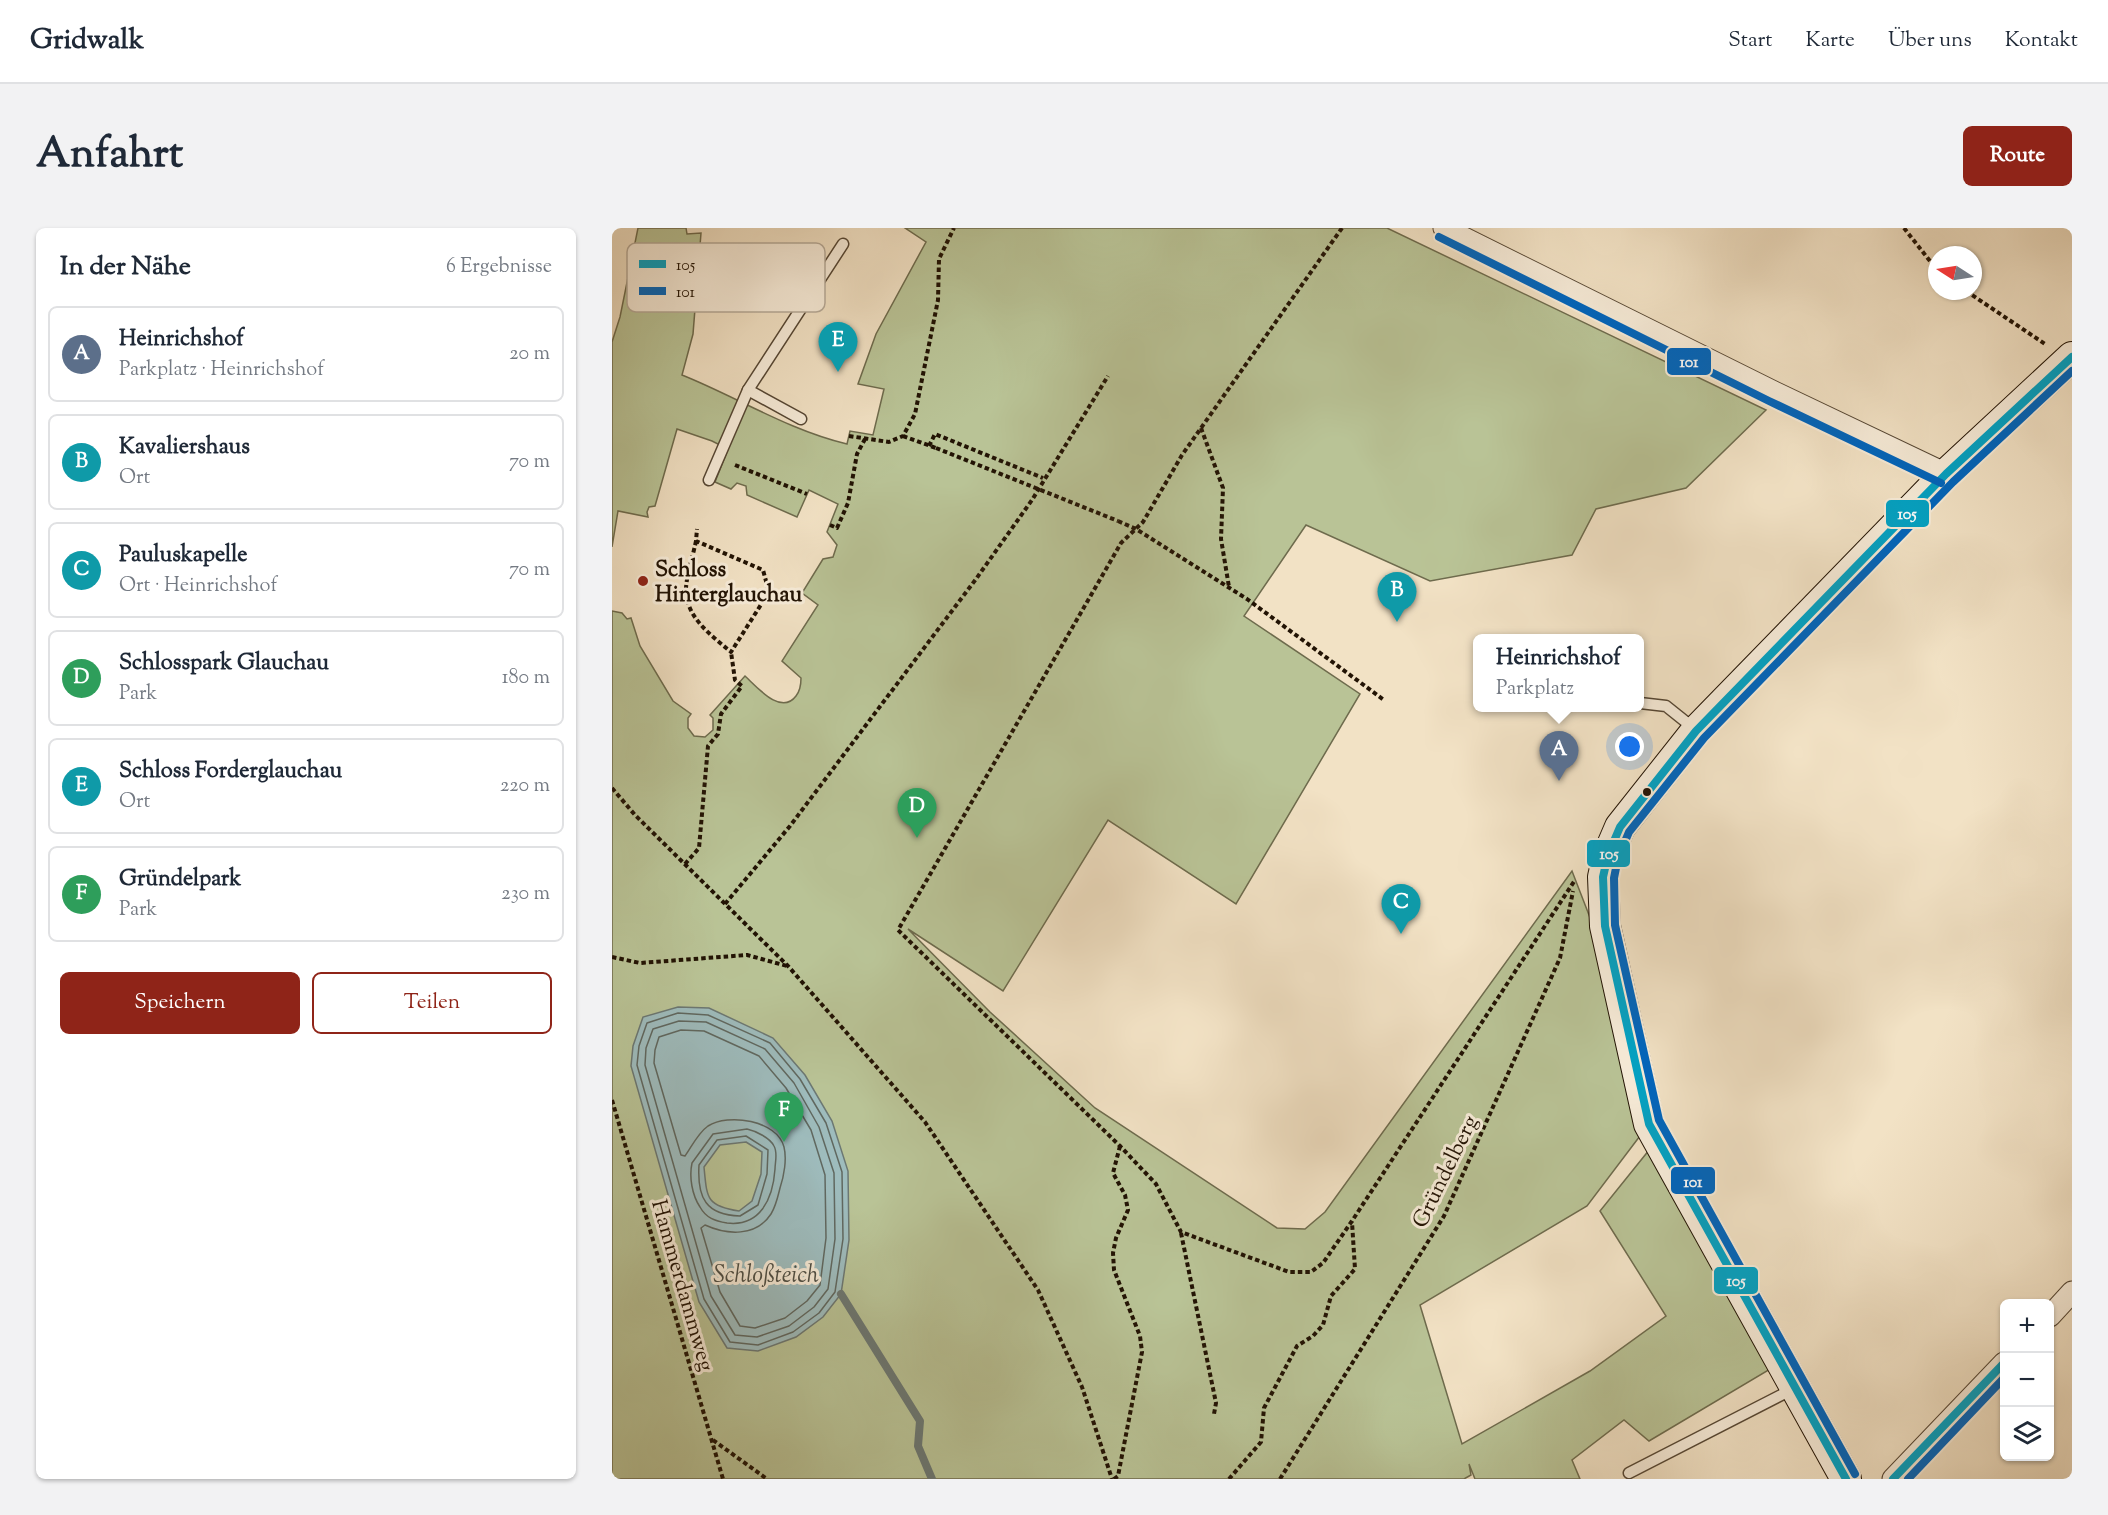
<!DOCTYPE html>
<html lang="de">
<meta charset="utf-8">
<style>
body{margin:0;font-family:"Sorts Mill Goudy",serif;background:#f2f2f3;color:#1f2937}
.controls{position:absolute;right:18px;bottom:18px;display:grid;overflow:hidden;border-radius:9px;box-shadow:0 2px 4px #0004}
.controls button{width:54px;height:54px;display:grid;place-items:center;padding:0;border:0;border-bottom:2px solid #e0e1e3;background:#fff;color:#1f2937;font:30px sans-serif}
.compass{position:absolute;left:1316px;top:18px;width:54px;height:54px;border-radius:50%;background:#fff;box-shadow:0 2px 4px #0004;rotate:282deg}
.you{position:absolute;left:1018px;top:519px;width:21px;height:21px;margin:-15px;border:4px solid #fff;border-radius:50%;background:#1a73e8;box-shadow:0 0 0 9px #1a73e833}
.badge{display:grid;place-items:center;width:39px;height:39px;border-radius:50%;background:#8f2418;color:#fff;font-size:20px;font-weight:700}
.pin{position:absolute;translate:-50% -50px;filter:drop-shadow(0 2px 3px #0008)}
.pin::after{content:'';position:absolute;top:32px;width:21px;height:18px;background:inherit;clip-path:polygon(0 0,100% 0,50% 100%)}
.popup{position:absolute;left:861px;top:406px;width:171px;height:78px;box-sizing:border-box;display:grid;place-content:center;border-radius:9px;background:#fff;filter:drop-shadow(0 2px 4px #0005);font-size:20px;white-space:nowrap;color:#747a83}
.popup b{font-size:22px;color:#1f2937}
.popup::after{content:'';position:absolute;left:50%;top:100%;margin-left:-12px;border:12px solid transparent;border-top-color:#fff}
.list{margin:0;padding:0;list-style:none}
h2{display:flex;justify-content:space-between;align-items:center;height:78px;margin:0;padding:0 24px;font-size:26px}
h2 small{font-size:20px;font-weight:400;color:#747a83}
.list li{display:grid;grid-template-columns:39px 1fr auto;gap:18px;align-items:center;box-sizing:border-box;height:96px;margin:0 12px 12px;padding:0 12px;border:2px solid #e0e1e3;border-radius:9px}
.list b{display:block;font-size:22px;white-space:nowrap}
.list p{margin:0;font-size:20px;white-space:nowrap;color:#747a83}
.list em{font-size:20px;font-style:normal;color:#747a83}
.actions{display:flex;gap:12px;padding:18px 24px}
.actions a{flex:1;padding:14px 0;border:2px solid #8f2418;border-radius:9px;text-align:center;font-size:21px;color:#8f2418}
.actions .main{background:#8f2418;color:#fff}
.icon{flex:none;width:33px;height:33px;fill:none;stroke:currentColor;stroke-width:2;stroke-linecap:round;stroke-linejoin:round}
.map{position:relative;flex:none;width:1460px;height:1251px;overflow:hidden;border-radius:9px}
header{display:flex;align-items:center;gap:36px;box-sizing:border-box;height:84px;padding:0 30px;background:#fff;border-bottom:2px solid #e0e1e3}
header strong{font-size:28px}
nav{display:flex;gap:33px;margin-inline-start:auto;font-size:21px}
.intro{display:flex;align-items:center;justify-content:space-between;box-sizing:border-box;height:144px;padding:0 36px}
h1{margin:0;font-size:42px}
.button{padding:15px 27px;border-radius:9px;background:#8f2418;color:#fff;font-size:21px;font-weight:700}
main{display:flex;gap:36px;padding:0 36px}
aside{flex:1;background:#fff;border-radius:9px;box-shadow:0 2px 4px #0004}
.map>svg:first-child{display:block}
.green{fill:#b9c396;stroke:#6e6b4d;stroke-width:1.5}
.water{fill:#9ebcbd;stroke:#6c7873;stroke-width:1.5;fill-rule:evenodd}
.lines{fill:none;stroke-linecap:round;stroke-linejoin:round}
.shore{stroke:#606860;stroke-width:1.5}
.stream{stroke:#6c7873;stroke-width:8}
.lane-casing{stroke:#564734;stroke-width:13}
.street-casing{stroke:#564734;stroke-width:23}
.secondary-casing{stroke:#221304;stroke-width:32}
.path{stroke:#221304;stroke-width:4;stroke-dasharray:4.5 3;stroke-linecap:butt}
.lane{stroke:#f7ecd9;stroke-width:10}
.street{stroke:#f7ecd9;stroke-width:21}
.secondary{stroke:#f7ecd9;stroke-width:30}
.path-bridge{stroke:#221304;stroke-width:4;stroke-dasharray:4.5 3;stroke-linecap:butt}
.bus-1-casing{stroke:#f7ecd9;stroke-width:12}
.bus-2-casing{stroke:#f7ecd9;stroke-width:12}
.bus-1{stroke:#02a2c4;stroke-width:8}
.bus-2{stroke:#0065bd;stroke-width:8}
.poi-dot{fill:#8f2418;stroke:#f7ecd9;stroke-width:2}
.bus-dot{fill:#221304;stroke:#f7ecd9;stroke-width:2}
.labels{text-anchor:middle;stroke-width:6;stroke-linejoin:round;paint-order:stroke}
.poi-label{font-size:22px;font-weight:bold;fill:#221304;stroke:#f7ecd9;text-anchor:start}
.street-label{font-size:22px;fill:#221304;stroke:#f7ecd9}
.water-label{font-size:24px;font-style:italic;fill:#4d4e45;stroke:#f7ecd9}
.key{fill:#f7ecd9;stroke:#b7ab99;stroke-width:1.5}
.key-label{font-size:16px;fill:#221304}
.line-badge{stroke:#f7ecd9;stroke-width:2}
.badge-label{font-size:16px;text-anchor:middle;font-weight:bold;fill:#fff}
</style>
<header>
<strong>Gridwalk</strong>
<nav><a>Start</a><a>Karte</a><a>Über uns</a><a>Kontakt</a></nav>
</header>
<div class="intro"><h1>Anfahrt</h1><a class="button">Route</a></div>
<main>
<aside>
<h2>In der Nähe<small>6 Ergebnisse</small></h2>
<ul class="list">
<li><span class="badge" style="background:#5c6f8a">A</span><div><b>Heinrichshof</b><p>Parkplatz · Heinrichshof</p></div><em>20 m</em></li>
<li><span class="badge" style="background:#0f9aa8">B</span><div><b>Kavaliershaus</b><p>Ort</p></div><em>70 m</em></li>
<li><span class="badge" style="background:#0f9aa8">C</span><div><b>Pauluskapelle</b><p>Ort · Heinrichshof</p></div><em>70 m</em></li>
<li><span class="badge" style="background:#2e9e5b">D</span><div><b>Schlosspark Glauchau</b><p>Park</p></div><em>180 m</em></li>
<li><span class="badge" style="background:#0f9aa8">E</span><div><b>Schloss Forderglauchau</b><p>Ort</p></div><em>220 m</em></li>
<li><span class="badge" style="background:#2e9e5b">F</span><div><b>Gründelpark</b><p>Park</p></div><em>230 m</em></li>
</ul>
<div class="actions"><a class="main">Speichern</a><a>Teilen</a></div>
</aside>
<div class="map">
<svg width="1460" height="1251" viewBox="0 0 1460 1251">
<rect width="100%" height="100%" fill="#f2e2c5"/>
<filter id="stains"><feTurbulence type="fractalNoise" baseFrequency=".00333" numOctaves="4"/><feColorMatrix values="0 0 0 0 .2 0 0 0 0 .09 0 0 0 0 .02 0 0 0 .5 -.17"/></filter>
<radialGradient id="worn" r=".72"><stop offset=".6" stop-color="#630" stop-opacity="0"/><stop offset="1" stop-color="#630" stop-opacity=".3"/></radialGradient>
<path class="green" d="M 26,0 L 74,0 L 75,6 L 89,5 L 81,106 L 70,147 C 125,169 176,202 235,216 L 238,203 L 261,207 L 272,161 L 246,156 L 264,106 L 314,14 L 293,0 L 775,0 L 1154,182 L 1074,260 L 984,281 L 960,327 L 818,353 L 694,297 L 632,388 L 748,466 L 624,676 L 496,592 L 391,763 L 296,701 L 378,784 L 483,880 L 665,1000 L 693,1001 L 713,984 L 960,643 L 1006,762 L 1037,896 L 975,978 L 808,1077 L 850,1216 L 978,1143 L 1054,1088 L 988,983 L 1046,911 L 1160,1140 L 1037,1213 L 1012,1192 L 960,1232 L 968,1251 L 863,1251 L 857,1236 L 859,1247 L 852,1251 L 0,1251 L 0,383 L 10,385 L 15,391 L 19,390 L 28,418 L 61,473 L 79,486 L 76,490 L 76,500 L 82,508 L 93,509 L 101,502 L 101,490 L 98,487 L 133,448 C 145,459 169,488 184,468 C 188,463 189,456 189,450 L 170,433 L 206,377 L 190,365 L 211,331 L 221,329 L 225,317 L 215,304 L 226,276 L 197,262 L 185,289 L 135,267 L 134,258 L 125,255 L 119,261 L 103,254 L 116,221 L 100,213 L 65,201 L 43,278 L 37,279 L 35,284 L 36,289 L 6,283 L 0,319 L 0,114 L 8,89 Z"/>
<path class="water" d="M 66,779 L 97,780 L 161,810 L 193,847 L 220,893 L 236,943 L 237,1012 L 229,1066 L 211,1089 L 184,1109 L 146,1123 L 115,1120 L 87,1074 L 19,838 L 21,818 L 31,789 ZM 134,914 L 150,924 L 149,946 L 140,973 L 127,983 C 94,978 95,970 92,939 L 108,917 Z"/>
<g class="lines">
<g class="shore">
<polygon points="66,785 96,787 158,815 188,851 214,895 230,944 231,1011 223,1064 207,1085 181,1104 146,1117 118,1114 92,1071 25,837 27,818 35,795"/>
<polygon points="67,793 94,794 153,821 182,855 207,899 222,945 223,1011 216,1061 202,1079 177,1098 145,1109 123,1107 99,1068 33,837 34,820 41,801"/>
<path d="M 69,802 L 92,803 L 147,828 L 174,860 L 199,902 L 213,947 L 214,1010 L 208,1057 L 195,1073 L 173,1090 L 143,1100 L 128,1098 L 108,1064 L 89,1000 L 93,997 C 115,1007 144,1009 159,986 C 164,978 166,968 168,960 C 172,948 175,931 172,919 C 165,892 116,885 96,898 C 86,905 80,918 73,928 L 69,927 L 42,835 L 43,822 L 47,809 Z"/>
<path d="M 135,901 C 144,903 158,910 162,918 C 166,925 163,934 163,941 C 161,971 148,999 115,995 C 103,993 94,990 88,979 C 80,967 77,949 80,935 L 101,906 Z"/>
<path d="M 134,908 L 156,922 L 155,946 L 146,977 L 128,988 C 94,987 85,970 87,937 L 105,912 Z"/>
</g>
<polyline class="stream" points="229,1066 308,1193 306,1218 320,1251"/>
<g class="lane-casing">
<g id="lane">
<polyline points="136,162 189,191"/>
<polyline points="97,252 136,162 231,16"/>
<polyline points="1028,475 1054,478 1084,502"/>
<polyline points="1017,1245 1183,1160"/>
</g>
</g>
<g class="street-casing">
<g id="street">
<polyline points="832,0 1162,164 1334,246"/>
<polyline points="1438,1088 1460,1064"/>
<polyline points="1281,1251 1392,1135"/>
</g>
</g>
<g class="secondary-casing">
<polyline id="secondary" points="1234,1251 1037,896 993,698 991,649 996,627 1008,599 1084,503 1334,246 1460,129"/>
</g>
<g class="path">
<polyline points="730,0 570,227 531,294 509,315 286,702 508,918 544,956 569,1004 677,1044 699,1044 711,1035 740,993 963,652"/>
<polyline points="1292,0 1325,42"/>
<polyline points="1354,63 1433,116"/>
<polyline points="589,200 611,260 609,311 617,359"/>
<polyline points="237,208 277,214 291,208 303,186 326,72 327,31 342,0"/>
<polyline points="291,208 324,220"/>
<polyline points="317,218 323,206 431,250"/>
<polyline points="123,237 195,266"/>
<polyline points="506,293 524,301 635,371 772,472"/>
<polyline points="218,297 225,300 236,275 245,226 253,211"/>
<path d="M 84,313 C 81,328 75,345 74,360 C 73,389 99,407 119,424 L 157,364 L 151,342 L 84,313 L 85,301"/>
<polyline points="0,560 23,587 176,738 313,894 426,1062 470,1159 500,1251"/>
<polyline points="73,636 87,620 96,518 106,506 109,486 130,458 123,452 119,424"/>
<polyline points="113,676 178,598 364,351 420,272 496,148"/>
<polyline points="0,729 28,735 135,727 175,738"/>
<polyline points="0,872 111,1251"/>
<polyline points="569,1005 604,1175 602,1186"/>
<polyline points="101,1212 155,1251"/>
<polyline points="502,1251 506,1248 530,1124 528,1108 502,1042 501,1025 504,1010 516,982 513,967 501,945 508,918"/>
<polyline points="617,1251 649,1214 652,1180 685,1118 701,1108 711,1097 719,1068 743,1041 740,994"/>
<polyline points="668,1251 832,988 948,730 961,663"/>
</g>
<use href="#lane" class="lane"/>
<use href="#street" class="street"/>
<use href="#secondary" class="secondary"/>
<polyline class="path-bridge" points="324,220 506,293"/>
<g class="bus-1-casing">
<g id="bus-1">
<polyline points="1234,1251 1037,896 993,698 991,649 996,627 1008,599 1084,503 1334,246 1460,129"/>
<polyline points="1281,1251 1392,1135"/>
</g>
</g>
<g class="bus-2-casing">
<g id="bus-2">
<polyline points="827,9 1157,173 1329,255"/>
<polyline points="1243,1246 1047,892 1003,697 1002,650 1006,630 1017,604 1092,510 1341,254 1460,143"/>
<polyline points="1296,1251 1392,1150"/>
</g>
</g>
<use href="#bus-1" class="bus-1"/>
<use href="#bus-2" class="bus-2"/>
</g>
<circle class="poi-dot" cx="31" cy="353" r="6"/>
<circle class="bus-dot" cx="1035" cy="564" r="5"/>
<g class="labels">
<g class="poi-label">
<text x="43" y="348">Schloss<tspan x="43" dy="25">Hinterglauchau</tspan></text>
</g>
<g class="street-label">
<text transform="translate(832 943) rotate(-64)" y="8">Gründelberg</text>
<text transform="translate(72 1057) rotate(74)" y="8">Hammerdammweg</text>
</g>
<g class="water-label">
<text x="154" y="1054">Schloßteich</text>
</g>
</g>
<rect x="15" y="15" width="198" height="69" rx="9" class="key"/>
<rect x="27" y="32" width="27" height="8" fill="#02a2c4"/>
<rect x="27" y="59" width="27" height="8" fill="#0065bd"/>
<g class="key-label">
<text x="64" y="42">105</text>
<text x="64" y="69">101</text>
</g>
<g class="line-badge">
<rect x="1054" y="119" width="46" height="29" rx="6" fill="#0065bd"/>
<rect x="1273" y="271" width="45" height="29" rx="6" fill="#02a2c4"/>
<rect x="974" y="611" width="45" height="29" rx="6" fill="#02a2c4"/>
<rect x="1058" y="938" width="46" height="29" rx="6" fill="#0065bd"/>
<rect x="1101" y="1038" width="46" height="29" rx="6" fill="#02a2c4"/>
</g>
<g class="badge-label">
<text x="1077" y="139">101</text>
<text x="1295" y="291">105</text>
<text x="997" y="631">105</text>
<text x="1081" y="959">101</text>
<text x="1124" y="1058">105</text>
</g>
<rect width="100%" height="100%" filter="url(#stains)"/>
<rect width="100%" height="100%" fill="url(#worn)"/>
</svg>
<div class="controls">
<button>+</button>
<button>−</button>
<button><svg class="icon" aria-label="layers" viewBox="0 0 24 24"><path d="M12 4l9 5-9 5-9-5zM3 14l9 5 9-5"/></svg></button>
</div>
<svg class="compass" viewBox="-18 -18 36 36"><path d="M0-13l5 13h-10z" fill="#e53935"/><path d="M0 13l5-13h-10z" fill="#747a83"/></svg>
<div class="you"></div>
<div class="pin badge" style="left:947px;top:553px;background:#5c6f8a">A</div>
<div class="popup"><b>Heinrichshof</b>Parkplatz</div>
<div class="pin badge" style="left:785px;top:394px;background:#0f9aa8">B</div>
<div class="pin badge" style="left:789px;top:706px;background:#0f9aa8">C</div>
<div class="pin badge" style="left:305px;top:610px;background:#2e9e5b">D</div>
<div class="pin badge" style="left:226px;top:144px;background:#0f9aa8">E</div>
<div class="pin badge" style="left:172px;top:914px;background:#2e9e5b">F</div>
</div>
</main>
